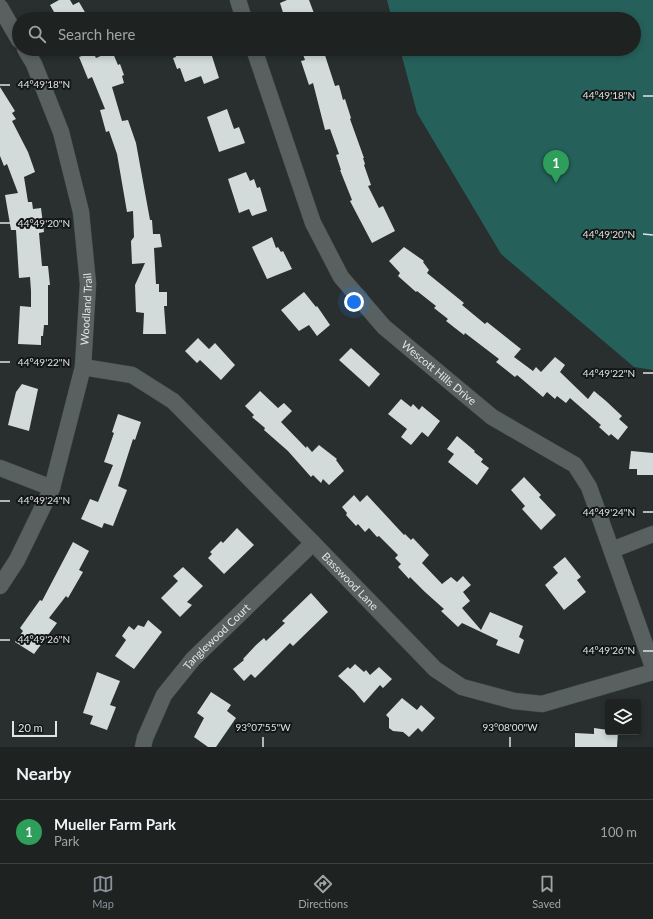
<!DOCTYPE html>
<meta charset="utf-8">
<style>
body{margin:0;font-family:Lato,sans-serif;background:#262b2a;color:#f1f3f6}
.controls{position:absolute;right:12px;bottom:12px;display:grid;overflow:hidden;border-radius:4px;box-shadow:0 2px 6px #0003}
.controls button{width:36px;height:36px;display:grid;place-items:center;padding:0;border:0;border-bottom:1px solid #3c4040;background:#1e2322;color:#f1f3f6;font:20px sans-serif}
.scale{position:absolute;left:12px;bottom:10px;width:45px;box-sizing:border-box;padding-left:4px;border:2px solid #dee3e3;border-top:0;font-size:11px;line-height:14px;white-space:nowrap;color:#dee3e3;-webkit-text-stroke:3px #131716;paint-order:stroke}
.you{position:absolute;left:354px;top:302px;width:14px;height:14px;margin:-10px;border:3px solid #fff;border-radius:50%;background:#1a73e8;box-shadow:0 0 0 6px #1a73e833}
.badge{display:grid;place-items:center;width:26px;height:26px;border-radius:50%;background:#8c9099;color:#fff;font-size:13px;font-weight:700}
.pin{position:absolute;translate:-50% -33px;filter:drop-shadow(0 1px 2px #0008)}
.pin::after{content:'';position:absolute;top:21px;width:14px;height:12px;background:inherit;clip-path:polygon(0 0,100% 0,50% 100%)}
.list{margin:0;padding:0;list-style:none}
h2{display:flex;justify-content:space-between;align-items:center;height:52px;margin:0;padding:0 16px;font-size:17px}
h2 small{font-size:13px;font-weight:400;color:#a1a4a5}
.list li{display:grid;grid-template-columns:26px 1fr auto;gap:12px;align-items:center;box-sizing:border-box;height:64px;padding:0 16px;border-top:1px solid #3c4040}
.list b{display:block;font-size:15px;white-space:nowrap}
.list p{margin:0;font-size:13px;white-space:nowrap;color:#a1a4a5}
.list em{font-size:13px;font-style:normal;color:#a1a4a5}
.icon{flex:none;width:22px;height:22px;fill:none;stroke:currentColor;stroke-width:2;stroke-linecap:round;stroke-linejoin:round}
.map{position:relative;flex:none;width:653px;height:747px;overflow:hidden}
.search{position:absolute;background:#1e2322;box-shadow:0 2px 6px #0003;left:12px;right:12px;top:12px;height:44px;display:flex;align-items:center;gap:10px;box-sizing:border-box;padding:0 14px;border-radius:22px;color:#a1a4a5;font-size:15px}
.sheet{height:116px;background:#1e2322}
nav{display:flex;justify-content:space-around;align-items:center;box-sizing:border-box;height:56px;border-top:1px solid #3c4040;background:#1e2322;font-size:11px;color:#a1a4a5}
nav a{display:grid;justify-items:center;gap:2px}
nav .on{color:#8c9099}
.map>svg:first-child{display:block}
.green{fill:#26605b}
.building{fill:#d2dbda}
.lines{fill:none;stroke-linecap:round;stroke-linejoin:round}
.minor-casing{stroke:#464c4c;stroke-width:17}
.minor{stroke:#596160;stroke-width:16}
.ticks{fill:none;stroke:#dee3e3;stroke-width:1.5}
.labels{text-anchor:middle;stroke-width:4;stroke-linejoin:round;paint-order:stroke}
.street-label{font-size:11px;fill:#dee3e3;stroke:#131716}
.ticks-label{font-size:10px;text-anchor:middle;fill:#dee3e3;stroke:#131716;stroke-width:4;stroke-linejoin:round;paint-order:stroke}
</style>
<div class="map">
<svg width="653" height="747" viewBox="0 0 653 747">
<rect width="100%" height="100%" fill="#282f2e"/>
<polygon class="green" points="387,0 653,0 653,370 634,367 501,254 417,113 400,49 634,49 634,19 392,19"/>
<g class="building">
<polygon points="59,0 70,0 73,5 79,2 89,19 58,19 50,5"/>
<polygon points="287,0 309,0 315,16 307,19 285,19 280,3"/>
<polygon points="173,49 195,49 196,53 204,50 205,55 211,53 219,78 204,84 201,76 185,82 180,68 177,69 173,58 176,57"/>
<polygon points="301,49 323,49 335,86 339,85 343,100 345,99 351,118 350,119 364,158 363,158 365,164 364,165 371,185 368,186 379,208 383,206 395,231 372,243 350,201 352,200 340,170 341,170 336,155 339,154 330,129 325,130 313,83 309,85 301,61 305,60"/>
<polygon points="112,51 118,65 120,64 124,75 122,76 124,83 112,87 122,121 128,120 136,143 150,220 152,220 153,234 160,234 162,247 154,248 156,284 159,284 159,292 167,292 167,306 164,306 166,334 143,334 144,313 136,312 135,285 145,263 132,264 131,241 134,237 133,211 127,212 117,154 109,131 106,132 100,110 105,109 92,77 88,79 79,57 93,52 96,58"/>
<polygon points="0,87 15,111 12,113 16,119 12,121 28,152 33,166 35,172 24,177 28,202 32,202 33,209 41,208 44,232 39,233 42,266 48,266 50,285 48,285 48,325 44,325 43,336 41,336 41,345 18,344 20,306 31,307 31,291 30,277 19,278 16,230 11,230 5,195 18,193 7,164 4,166 0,156"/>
<polygon points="227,109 234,129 239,127 245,143 219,152 207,117"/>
<polygon points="246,172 250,181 254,179 257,188 260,187 267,211 252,216 249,209 239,213 228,179"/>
<polygon points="272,237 276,248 278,247 281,252 283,251 292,269 267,279 252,247"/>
<polygon points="404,247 424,261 423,262 429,270 427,273 464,303 462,305 485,324 487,322 521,349 514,357 533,371 536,367 541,372 555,357 565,365 560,372 588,399 594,391 606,401 622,416 619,419 628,427 618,440 611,434 609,436 599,427 601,425 570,398 566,403 557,396 555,399 547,392 543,397 517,375 515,377 496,362 499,359 465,333 464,335 446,321 448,319 434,308 436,306 417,291 416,292 398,276 400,273 389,261"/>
<polygon points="304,292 316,307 317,306 330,325 317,336 309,325 299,331 281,310"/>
<polygon points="198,338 209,349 215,343 235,365 221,380 200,360 197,363 185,351"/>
<polygon points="351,348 380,374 369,387 339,360"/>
<polygon points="22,384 38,389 29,431 8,425 16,392"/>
<polygon points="260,391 278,408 284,403 292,411 281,422 306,448 307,446 312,452 319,445 337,459 336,460 344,471 329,485 323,479 321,483 313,475 311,477 288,451 264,430 265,428 252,417 254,415 245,406"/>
<polygon points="401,399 411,407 413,404 419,410 422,406 440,421 428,437 422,432 411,445 401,437 407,429 388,414"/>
<polygon points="118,414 141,422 135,440 133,439 118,486 127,490 113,526 104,523 102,528 81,519 90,499 98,502 113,465 104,462 114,433 112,432"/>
<polygon points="457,436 475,451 474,452 483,459 481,462 489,468 477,485 448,462 454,454 447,449"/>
<polygon points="631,451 653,453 653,475 637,475 637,469 629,469"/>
<polygon points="524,477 541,495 539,497 556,515 541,530 522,509 525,506 511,490"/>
<polygon points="354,495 360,502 367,495 404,535 405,534 411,540 413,538 429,555 422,563 442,584 451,577 457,582 463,576 471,585 463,592 470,601 462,608 481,630 490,612 523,626 519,637 524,640 519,654 496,645 498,640 462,623 458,627 441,611 444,609 425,592 410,577 409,579 398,567 401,564 395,558 398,555 379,536 377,537 369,528 365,532 358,524 356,526 346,515 347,513 342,507"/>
<polygon points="237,528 254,545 224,574 208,558 212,554 210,552 221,541 223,543"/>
<polygon points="73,542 89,551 79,570 83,572 68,598 66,596 49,618 57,623 34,654 15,642 23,631 20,628 40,600 42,601"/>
<polygon points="565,557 581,577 577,580 586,592 564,610 545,585 558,573 553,567"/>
<polygon points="183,567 203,586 187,602 192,605 180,617 161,598 178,581 173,576"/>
<polygon points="311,593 328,612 293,646 290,643 255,678 251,674 244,681 233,669 244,660 243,659 256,645 264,638 266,641 285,623 282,621"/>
<polygon points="148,620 162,632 134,669 115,656 126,640 122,636 129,626 134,630 138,625 144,627"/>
<polygon points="355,664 364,672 366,670 370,675 379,667 392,679 383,688 380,685 364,703 354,691 338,676 348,667 350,669"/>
<polygon points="97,672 120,681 110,705 116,707 107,730 90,724 93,716 83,713"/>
<polygon points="211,692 231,705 227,711 236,718 216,747 208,747 194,737 204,718 197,713"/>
<polygon points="402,698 417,710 421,705 435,718 422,732 418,728 409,737 403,732 393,731 389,728 389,718 386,715"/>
<polygon points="594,728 608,730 608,732 618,732 617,747 575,747 575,733 594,734"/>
</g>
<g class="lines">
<g class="minor-casing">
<g id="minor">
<polyline points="238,0 244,19"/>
<polyline points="0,7 19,40"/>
<path id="s1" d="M 254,49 L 313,223 L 341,277 L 384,327 L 492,417 L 575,465 L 589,487 L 653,667"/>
<path id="s2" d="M 83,367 L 132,375 L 173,401 L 313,543 L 435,669 L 462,687 L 514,701 L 542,704 L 653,672"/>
<polyline points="0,468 52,488"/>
<polyline points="612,550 653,534"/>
<path id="s3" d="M 0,586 L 17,560 L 52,488 L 83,367 L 88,284 L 81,212 L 61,132 L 34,64 L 25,49"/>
<path id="s4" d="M 143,747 L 145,738 L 164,695 L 193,659 L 313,543"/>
</g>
</g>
<use href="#minor" class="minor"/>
</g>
<path class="ticks" d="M 0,85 L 10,85M 643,96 L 653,96M 0,223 L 10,223M 643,234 L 653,235M 0,362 L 10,362M 643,373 L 653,373M 0,501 L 10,501M 643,512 L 653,512M 0,640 L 10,640M 643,651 L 653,651M 263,747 L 263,737M 510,747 L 510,737"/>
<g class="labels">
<g class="street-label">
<text dy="4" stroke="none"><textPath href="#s3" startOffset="294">Woodland Trail</textPath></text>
<text dy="4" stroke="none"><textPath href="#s1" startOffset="382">Wescott Hills Drive</textPath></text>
<text dy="4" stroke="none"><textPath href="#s2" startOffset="351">Basswood Lane</textPath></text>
<text dy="4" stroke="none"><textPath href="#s4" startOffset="135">Tanglewood Court</textPath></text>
</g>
</g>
<g class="ticks-label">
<text x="44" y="88">44°49'18"N</text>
<text x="609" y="99">44°49'18"N</text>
<text x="44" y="227">44°49'20"N</text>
<text x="609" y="238">44°49'20"N</text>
<text x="44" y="366">44°49'22"N</text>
<text x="609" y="377">44°49'22"N</text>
<text x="44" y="504">44°49'24"N</text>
<text x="609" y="516">44°49'24"N</text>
<text x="44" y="643">44°49'26"N</text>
<text x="609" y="654">44°49'26"N</text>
<text x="263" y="731">93°07'55"W</text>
<text x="510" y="731">93°08'00"W</text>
</g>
</svg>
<div class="controls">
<button><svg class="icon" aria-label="layers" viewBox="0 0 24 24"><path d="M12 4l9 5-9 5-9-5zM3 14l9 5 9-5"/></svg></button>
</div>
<div class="scale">20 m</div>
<div class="you"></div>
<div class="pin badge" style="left:556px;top:183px;background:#2e9e5b">1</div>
<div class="search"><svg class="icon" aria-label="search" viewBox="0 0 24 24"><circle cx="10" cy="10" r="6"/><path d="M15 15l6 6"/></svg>Search here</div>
</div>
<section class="sheet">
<h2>Nearby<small></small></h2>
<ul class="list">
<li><span class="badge" style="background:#2e9e5b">1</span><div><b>Mueller Farm Park</b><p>Park</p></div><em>100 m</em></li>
</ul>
</section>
<nav>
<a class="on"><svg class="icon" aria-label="map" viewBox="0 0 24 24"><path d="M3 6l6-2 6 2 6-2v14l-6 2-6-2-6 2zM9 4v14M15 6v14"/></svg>Map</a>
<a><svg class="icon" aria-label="directions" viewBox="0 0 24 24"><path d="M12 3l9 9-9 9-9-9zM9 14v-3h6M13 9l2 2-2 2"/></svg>Directions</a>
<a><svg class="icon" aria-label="saved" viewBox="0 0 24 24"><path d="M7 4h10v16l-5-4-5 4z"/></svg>Saved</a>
</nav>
